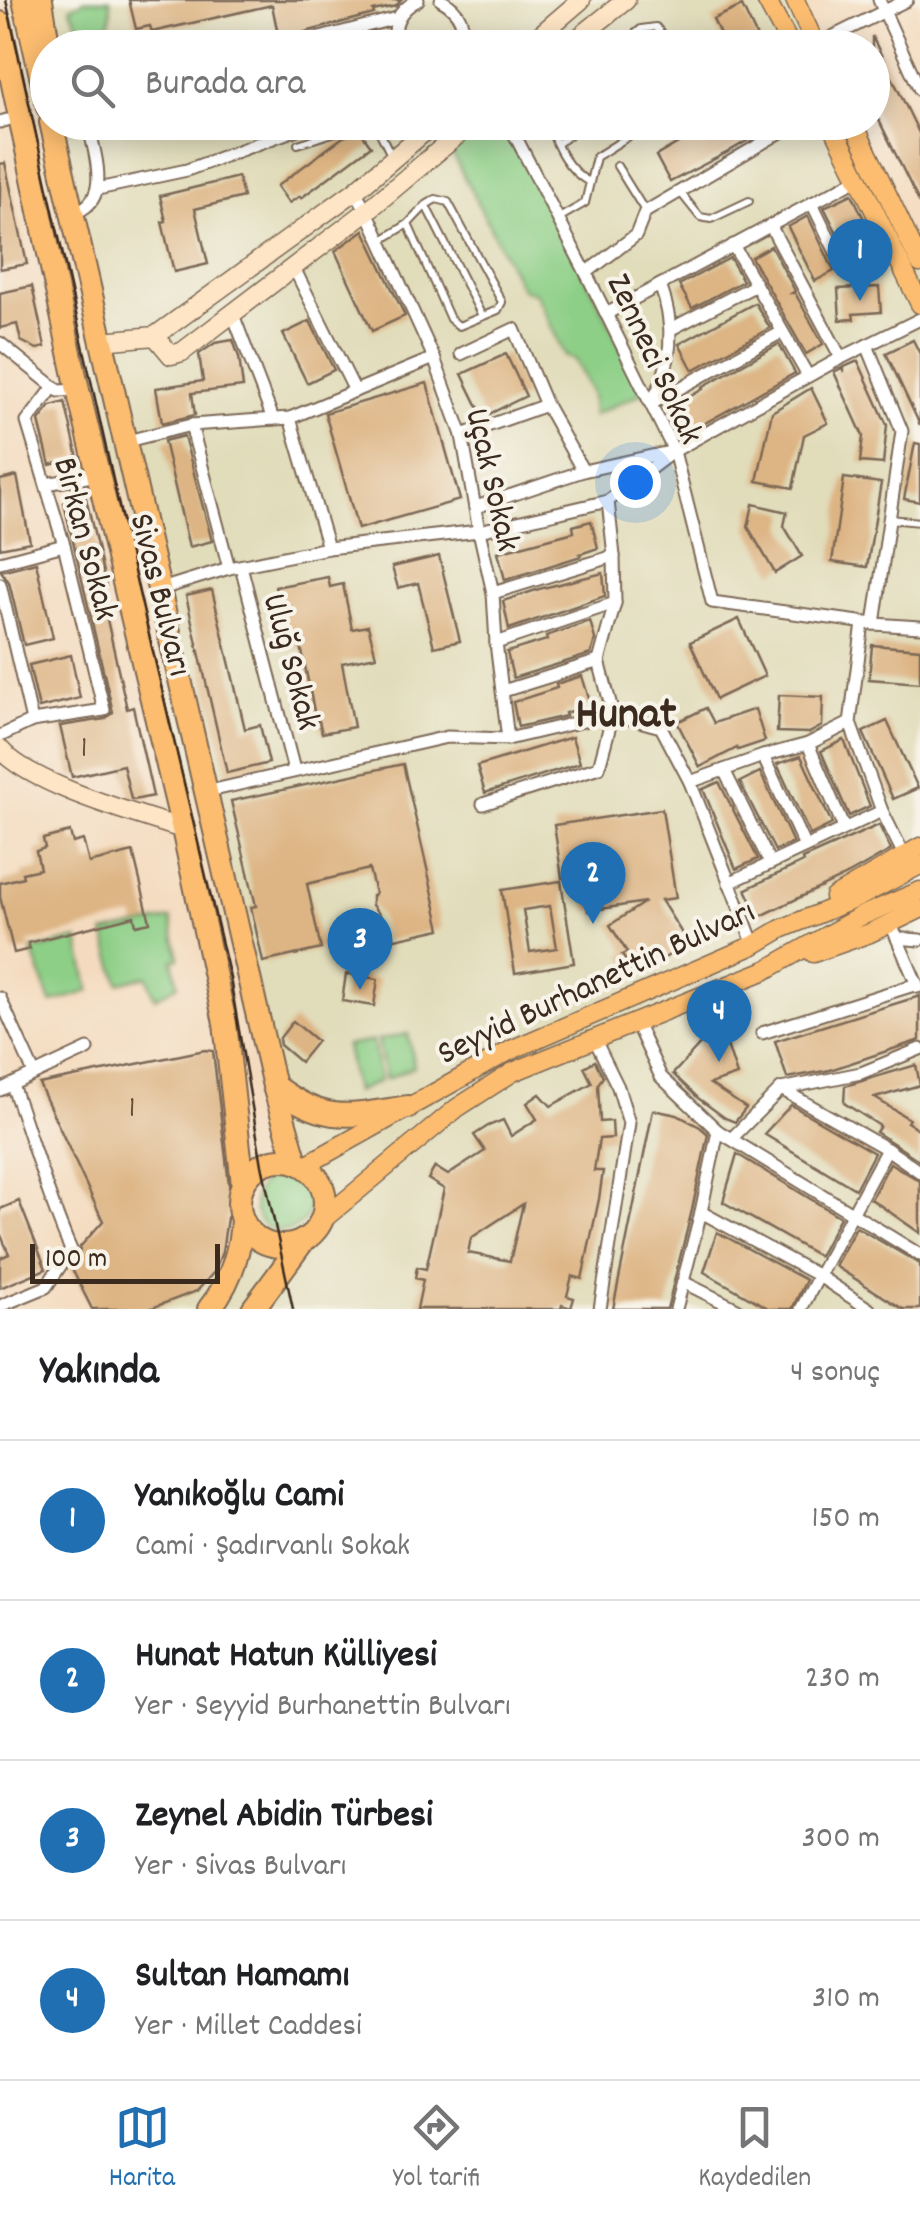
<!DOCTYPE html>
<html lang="tr">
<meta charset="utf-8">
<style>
body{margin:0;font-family:Dekko,sans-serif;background:#f2f2f2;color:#202124}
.scale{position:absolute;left:30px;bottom:25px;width:190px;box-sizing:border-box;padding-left:10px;border:5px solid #3b2a1e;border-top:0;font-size:28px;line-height:35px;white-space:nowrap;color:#3b2a1e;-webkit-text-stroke:8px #f7f3e8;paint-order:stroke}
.you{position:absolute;left:635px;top:482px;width:35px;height:35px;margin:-25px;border:8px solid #fff;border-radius:50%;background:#1a73e8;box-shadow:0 0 0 15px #1a73e833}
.badge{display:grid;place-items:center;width:65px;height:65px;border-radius:50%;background:#1f6fb2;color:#fff;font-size:32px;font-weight:700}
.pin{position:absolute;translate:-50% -82px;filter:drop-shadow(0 2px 5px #0008)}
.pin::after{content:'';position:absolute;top:52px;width:35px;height:30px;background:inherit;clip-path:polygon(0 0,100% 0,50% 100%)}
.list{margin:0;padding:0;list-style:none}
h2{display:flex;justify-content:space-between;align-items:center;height:130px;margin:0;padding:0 40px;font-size:42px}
h2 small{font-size:32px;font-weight:400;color:#757577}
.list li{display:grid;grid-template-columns:65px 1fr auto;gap:30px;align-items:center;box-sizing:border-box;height:160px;padding:0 40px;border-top:2px solid #e0e0e0}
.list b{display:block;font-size:38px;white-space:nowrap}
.list p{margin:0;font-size:32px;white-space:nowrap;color:#757577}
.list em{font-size:32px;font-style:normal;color:#757577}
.icon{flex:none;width:55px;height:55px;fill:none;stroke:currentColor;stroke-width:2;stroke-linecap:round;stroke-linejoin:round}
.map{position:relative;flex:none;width:920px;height:1309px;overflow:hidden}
.search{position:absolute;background:#fff;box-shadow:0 5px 25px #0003;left:30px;right:30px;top:30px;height:110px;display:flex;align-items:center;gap:25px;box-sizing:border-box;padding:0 35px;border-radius:55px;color:#757577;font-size:38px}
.sheet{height:770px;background:#fff}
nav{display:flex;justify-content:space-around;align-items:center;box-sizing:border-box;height:140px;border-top:2px solid #e0e0e0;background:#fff;font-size:28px;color:#757577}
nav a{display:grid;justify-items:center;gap:5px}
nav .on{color:#1f6fb2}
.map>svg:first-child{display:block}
.built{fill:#e1dcba}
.green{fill:#8dcf87;stroke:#647c52;stroke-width:2.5}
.building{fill:#ddb483;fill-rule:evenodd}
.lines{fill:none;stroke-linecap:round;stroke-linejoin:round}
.lane-casing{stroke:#7c6856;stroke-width:10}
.street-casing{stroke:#7c6856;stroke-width:15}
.secondary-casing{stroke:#7c6856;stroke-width:21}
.primary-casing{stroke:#7c6856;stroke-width:21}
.highway-casing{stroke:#7c6856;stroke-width:26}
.lane{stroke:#fff;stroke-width:6}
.street{stroke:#fff;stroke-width:11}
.secondary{stroke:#fee5c5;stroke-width:18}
.primary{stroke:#fcbd6f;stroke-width:18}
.highway{stroke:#fcbd6f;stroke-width:22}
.tram{stroke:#3b2a1e;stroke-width:2.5}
.labels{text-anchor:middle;stroke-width:8;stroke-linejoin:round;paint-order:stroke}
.number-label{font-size:30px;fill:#644c37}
.street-label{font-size:35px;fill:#3b2a1e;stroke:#f7f3e8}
.district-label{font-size:45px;font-weight:bold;fill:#3b2a1e;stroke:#f7f3e8}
</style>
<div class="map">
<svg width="920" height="1309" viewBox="0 0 920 1309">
<rect width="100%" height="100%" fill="#f7f3e8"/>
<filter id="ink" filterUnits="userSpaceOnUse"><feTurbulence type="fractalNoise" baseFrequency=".01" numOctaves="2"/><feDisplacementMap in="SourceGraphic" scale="20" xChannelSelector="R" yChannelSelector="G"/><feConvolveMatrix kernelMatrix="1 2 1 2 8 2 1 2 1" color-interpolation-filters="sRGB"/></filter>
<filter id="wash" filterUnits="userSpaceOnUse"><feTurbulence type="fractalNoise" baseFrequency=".0048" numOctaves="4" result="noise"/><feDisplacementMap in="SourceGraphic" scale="40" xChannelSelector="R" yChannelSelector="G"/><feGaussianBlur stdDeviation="2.25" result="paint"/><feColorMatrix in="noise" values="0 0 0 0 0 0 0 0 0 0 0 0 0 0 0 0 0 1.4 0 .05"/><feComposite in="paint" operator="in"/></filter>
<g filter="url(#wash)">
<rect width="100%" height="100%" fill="#f4dbbf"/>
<polygon class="built" points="14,0 788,0 811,47 48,48 48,122 846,123 920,275 920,1309 149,1309 197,1291 217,1270 224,1257 231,1234 232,1215 283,1202 256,1057"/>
<g class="green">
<polygon points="85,0 110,0 111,14 108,32 87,42 70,7"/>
<polygon points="487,123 509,123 644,392 593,415 592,394 575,360 565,356 536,293 522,289 451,151"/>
<polygon points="171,919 179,958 173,960 178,985 155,998 147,976 119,983 104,933"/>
<polygon points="78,939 90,991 51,1003 32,950"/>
<polygon points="408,1034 414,1067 386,1079 378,1040"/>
<polygon points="373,1041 380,1081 355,1092 346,1046"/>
<circle cx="282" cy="1203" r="28"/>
</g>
<g id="blocks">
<g class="building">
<polygon points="129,0 401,0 396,6 373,11 374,14 279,39 272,5 152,32 150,26 136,29"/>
<polygon points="742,6 762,48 726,48 713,19"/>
<polygon points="872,36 920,135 920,204 872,106"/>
<polygon points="714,122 779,122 728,152 670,182 656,156"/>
<polygon points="360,131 371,146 301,198 300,196 289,203 277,186 343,137"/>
<polygon points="5,163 27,264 0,269 0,164"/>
<polygon points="238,177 243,197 195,209 208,264 174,272 162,222 166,221 160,196"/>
<polygon points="852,194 871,234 844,247 824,207"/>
<polygon points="808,216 834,271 815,281 788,227"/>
<polygon points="364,230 405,316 372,331 335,251"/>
<polygon points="771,246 795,291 792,293 795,293 823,344 806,354 751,257"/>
<polygon points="730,258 743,281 692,308 679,285"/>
<polygon points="32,286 45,347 37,349 21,341 17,324 0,328 0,293"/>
<polygon points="879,287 881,312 853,314 854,319 840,320 838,289"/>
<polygon points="755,303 770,328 693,370 679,344"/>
<polygon points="310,321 334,370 307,383 283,334"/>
<polygon points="233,340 239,357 243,387 192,393 195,415 162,423 156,388 203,381 199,354 215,343"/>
<polygon points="913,340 920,354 920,425 886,353"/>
<polygon points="779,344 795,373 685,434 671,407 703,389 702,387"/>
<polygon points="506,354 526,396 483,417 462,374"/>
<polygon points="858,361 887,425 883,464 860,462 863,436 834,372 842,368 844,372 844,367"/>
<polygon points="427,383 460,500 358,529 325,413"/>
<polygon points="811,388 828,423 804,435 793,488 757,481 772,412"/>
<polygon points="65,402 78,458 50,465 39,421 51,406"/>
<polygon points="184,436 212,541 189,547 164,441"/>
<polygon points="915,443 920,444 920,502 904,499"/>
<polygon points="17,476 30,542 0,548 0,480"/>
<polygon points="844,478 881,483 867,567 832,562"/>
<polygon points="86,498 106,586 100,588 127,709 133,707 153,796 134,800 131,799 123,765 72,777 60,726 105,719 113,712 64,503"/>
<polygon points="753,504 787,512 784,526 802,556 775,573 748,527"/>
<polygon points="591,521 598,548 580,554 581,556 505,580 498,552 574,532 573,526"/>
<polygon points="439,556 460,641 434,647 418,583 398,588 392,567"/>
<polygon points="36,562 53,638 24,645 9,582 1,571"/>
<polygon points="603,573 605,596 509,629 503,601 539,589"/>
<polygon points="328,577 330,587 343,584 352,629 368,626 376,656 342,663 354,727 322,733 319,721 316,721 301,646 288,649 275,587"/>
<polygon points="212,590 245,729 260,725 269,763 227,773 186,596"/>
<polygon points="739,619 765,676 716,699 690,642"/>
<polygon points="590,621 595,639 591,654 513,678 507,652 547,640 546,636"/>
<polygon points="872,645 920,649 920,683 869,679"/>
<polygon points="71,655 80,698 39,708 29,665"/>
<polygon points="582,676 591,705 565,713 566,716 518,727 513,702 557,688 556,684"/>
<polygon points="779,695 823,697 822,726 809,733 777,732"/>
<polygon points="706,708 714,723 755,709 765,741 738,750 737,748 700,767 677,722"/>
<polygon points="887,721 918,788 893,799 863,732"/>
<polygon points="572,737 580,763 485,793 477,766"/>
<polygon points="844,740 870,806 849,816 821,751"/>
<polygon points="801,756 832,824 810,835 777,764"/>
<polygon points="403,764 441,929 386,941 380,915 372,905 372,896 375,893 369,869 307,884 321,949 263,962 251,907 256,906 231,801"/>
<polygon points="760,772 793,843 775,851 740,782"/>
<polygon points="719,782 758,859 736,869 703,789"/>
<polygon points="662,809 676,898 661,900 688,943 636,976 622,955 627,952 610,925 645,902 588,911 583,875 562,878 554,825"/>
<polygon points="879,825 891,850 849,874 759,917 746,889 803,862 802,859"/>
<polygon points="70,832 73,843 83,840 89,863 133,852 150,922 136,925 134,916 28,943 30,949 14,953 0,897 0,883 23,877 22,873 40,869 36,851 45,848 43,839"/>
<path d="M 561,881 L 574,963 L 515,973 L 502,890 ZM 550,906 L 557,948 L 530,952 L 523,910 Z"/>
<polygon points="346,974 378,979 374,1006 342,1001"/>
<polygon points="920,996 920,1040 830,1070 787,1078 775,1041"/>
<polygon points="293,1021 317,1041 300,1062 280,1045 279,1039"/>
<polygon points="721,1027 737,1075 710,1084 746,1108 735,1122 725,1118 698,1098 673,1074 714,1029"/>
<polygon points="205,1050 213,1051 232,1209 227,1218 222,1252 214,1272 197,1291 149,1309 92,1309 71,1267 79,1254 80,1247 103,1221 39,1084"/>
<path d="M 595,1061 L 603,1077 L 598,1084 L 600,1122 L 612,1121 L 613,1138 L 599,1139 L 594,1171 L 603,1171 L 599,1199 L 582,1279 L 572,1276 L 567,1296 L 574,1298 L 571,1308 L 562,1305 L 561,1309 L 417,1309 L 423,1280 L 415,1278 L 417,1267 L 426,1269 L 444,1189 L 428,1179 L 435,1167 L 448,1175 L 485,1151 L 474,1135 L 488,1126 L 503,1120 L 511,1136 L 537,1119 L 527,1103 L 540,1094 L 551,1106 L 592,1083 L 584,1067 ZM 523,1204 L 510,1261 L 468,1253 L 471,1238 Z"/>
<polygon points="916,1065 920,1085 875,1098 909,1119 907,1122 920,1130 920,1161 876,1132 880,1126 844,1103 845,1086"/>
<polygon points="791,1105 874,1153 855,1189 764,1134"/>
<polygon points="653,1110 677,1115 700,1127 708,1134 692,1210 667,1309 613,1309"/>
<polygon points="737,1154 840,1217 819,1256 723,1202"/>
<polygon points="890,1163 920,1181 920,1233 871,1199"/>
<polygon points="19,1201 46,1269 0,1288 0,1258 9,1254 0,1233 0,1209"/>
<polygon points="856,1227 920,1264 920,1309 903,1309 835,1266"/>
<polygon points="717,1232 806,1280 792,1309 770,1309 704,1272"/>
</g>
</g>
</g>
<g filter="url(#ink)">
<use href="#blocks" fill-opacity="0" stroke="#7c6856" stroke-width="2.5"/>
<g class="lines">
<g class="lane-casing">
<g id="lane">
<polyline points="617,48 641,29 656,27 673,48"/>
<path d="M 548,122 C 556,146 567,170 589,182"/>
<polyline points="298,144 364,123 378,129 391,155"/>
<polyline points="557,144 588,122"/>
<polyline points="617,166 645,211"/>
<polyline points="680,192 700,217 711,219 749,201"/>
<polyline points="426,206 482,316"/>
<polyline points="559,218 585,203 596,157 651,122"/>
<polyline points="382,240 408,224 426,205 436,199 448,202 502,302 498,310 459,326 450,319 408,224"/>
<polyline points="889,519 920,522"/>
</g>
</g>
<g class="street-casing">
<g id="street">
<path d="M 441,0 C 460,10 467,26 461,48"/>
<polyline points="879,0 920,90"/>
<polyline points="816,45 907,0"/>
<polyline points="281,48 397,18"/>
<path d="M 397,48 C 391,26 398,10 418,0"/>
<polyline points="0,122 7,120"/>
<polyline points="508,122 586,273 674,451 712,602 874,624 920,627"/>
<polyline points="98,189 187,170 316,122"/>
<polyline points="355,191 367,211 434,358 462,435 479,531 493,593 496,643 508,739"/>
<polyline points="812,203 846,273"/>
<path d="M 71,214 C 114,202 94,154 88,122"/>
<polyline points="770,225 841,358"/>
<polyline points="733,245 808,376"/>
<polyline points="293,266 355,391"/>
<polyline points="586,273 636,235 645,212 798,122"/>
<polyline points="232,312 273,419"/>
<polyline points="606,314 859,178"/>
<polyline points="671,329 756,285"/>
<polyline points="0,343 59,391 78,390"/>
<polyline points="867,345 902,431 874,624"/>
<polyline points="461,354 514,329 546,405 583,471"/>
<polyline points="651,404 782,332"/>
<path d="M 651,404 C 673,365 676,326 660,285"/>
<polyline points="290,418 328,548"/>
<polyline points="191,425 229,568"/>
<polyline points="462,435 546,405"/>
<polyline points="123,442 191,425 290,418 434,358"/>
<polyline points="46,484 98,475"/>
<polyline points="476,507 583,471 674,451 841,358 920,319"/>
<polyline points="0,562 64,545"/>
<polyline points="241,566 294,770"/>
<polyline points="0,584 32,721"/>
<polyline points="158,590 229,568 328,548 479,531 608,501"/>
<polyline points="493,593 614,556"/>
<polyline points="863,623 850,723 882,811 904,855"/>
<polyline points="496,643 615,603"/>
<polyline points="503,691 599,661"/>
<polyline points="613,714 599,661 615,603 614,556 608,501 671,453"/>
<polyline points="0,736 32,721 104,710 64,545 27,422 53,388"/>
<polyline points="808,744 844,828"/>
<polyline points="763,756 805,847"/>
<polyline points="724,770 770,863"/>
<polyline points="690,782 763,756 808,744 850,723"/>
<polyline points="205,792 447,737 508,739 613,714 661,727 690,782 754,945"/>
<polyline points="483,804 599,767 613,714"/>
<polyline points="729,883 882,811"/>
<polyline points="890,922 918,987"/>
<polyline points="897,938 920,940"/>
<polyline points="0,998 34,1073"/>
<polyline points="636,1023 661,1077 718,1131 920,1255"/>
<polyline points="762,1033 917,984"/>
<polyline points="594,1038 618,1087 629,1123 600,1309"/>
<polyline points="781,1089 887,1149 920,1172"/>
<polyline points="0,1090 88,1049"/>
<polyline points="733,1137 781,1089 861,1073 920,1049"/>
<polyline points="701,1212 819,1276 869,1309"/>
<polyline points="683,1282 737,1309"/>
<path d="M 0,1306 L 46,1287 L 71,1250 C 47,1196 32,1139 12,1085"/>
<polyline points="676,1309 701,1212 718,1131"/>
<polyline points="801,1309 887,1149"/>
</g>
</g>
<g class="secondary-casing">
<g id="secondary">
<polyline points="525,48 581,0"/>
<polyline points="566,48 626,0"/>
<polyline points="155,336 171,355 182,352 367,211 473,122"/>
<polyline points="102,341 155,336 355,191 436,122"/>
<path d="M 0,749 C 31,785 136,814 183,829"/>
</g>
</g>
<g class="primary-casing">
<g id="primary">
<polyline points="766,0 792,48"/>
<polyline points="795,0 817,48"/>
<polyline points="831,122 920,304"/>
<polyline points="853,122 920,263"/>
<polyline points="834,897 920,847"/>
<polyline points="813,953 870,933 920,909"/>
<polyline points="304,1166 511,1050 754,945 781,929 857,898 920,865"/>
<polyline points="321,1221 457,1108 513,1072 766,970 859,917 920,891"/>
</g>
</g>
<g class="highway-casing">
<g id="highway">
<polyline points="24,0 48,107"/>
<polyline points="41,0 48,44"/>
<polyline points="0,23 78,390 183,829 225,1023 243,1185"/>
<polyline points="51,122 274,1086 296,1162"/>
<path d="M 274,1086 C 327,1125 348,1116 408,1107"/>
<circle cx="282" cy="1203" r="43"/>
<path d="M 209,1309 C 230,1283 240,1253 242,1220"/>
<polyline points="253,1309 303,1241"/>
</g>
</g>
<use href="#lane" class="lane"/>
<use href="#street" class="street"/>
<use href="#secondary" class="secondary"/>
<use href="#primary" class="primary"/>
<use href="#highway" class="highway"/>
<polyline class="tram" points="6,0 125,533 230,978 262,1165 293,1309"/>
</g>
</g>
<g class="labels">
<g class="number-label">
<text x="84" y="756">1</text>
<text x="132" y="1116">1</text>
</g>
<g class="street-label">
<text transform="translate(657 358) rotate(65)" y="12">Zenneci Sokak</text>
<text transform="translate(495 479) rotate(77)" y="12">Uçak Sokak</text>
<text transform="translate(88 538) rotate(75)" y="12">Birkan Sokak</text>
<text transform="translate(163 594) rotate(76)" y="12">Sivas Bulvarı</text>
<text transform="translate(294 661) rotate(75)" y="12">Uluğ Sokak</text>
<text transform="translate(595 980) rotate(-25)" y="12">Seyyid Burhanettin Bulvarı</text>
</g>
<g class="district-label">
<text x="626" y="726">Hunat</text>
</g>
</g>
</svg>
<div class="scale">100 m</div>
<div class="you"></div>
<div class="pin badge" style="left:860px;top:301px">1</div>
<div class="pin badge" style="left:593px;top:924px">2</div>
<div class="pin badge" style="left:360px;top:990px">3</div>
<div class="pin badge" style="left:719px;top:1062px">4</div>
<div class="search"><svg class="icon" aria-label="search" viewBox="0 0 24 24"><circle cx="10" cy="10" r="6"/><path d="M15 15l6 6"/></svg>Burada ara</div>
</div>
<section class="sheet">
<h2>Yakında<small>4 sonuç</small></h2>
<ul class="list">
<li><span class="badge">1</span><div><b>Yanıkoğlu Cami</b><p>Cami · Şadırvanlı Sokak</p></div><em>150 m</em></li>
<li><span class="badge">2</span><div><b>Hunat Hatun Külliyesi</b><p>Yer · Seyyid Burhanettin Bulvarı</p></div><em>230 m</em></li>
<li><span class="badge">3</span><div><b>Zeynel Abidin Türbesi</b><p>Yer · Sivas Bulvarı</p></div><em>300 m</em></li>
<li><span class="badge">4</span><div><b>Sultan Hamamı</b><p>Yer · Millet Caddesi</p></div><em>310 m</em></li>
</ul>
</section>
<nav>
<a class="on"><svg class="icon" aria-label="map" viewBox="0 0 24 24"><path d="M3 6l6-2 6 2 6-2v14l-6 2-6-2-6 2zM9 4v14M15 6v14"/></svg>Harita</a>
<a><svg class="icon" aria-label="directions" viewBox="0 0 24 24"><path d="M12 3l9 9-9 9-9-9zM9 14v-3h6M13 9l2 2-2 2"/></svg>Yol tarifi</a>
<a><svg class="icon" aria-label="saved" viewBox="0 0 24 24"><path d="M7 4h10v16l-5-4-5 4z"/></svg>Kaydedilen</a>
</nav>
